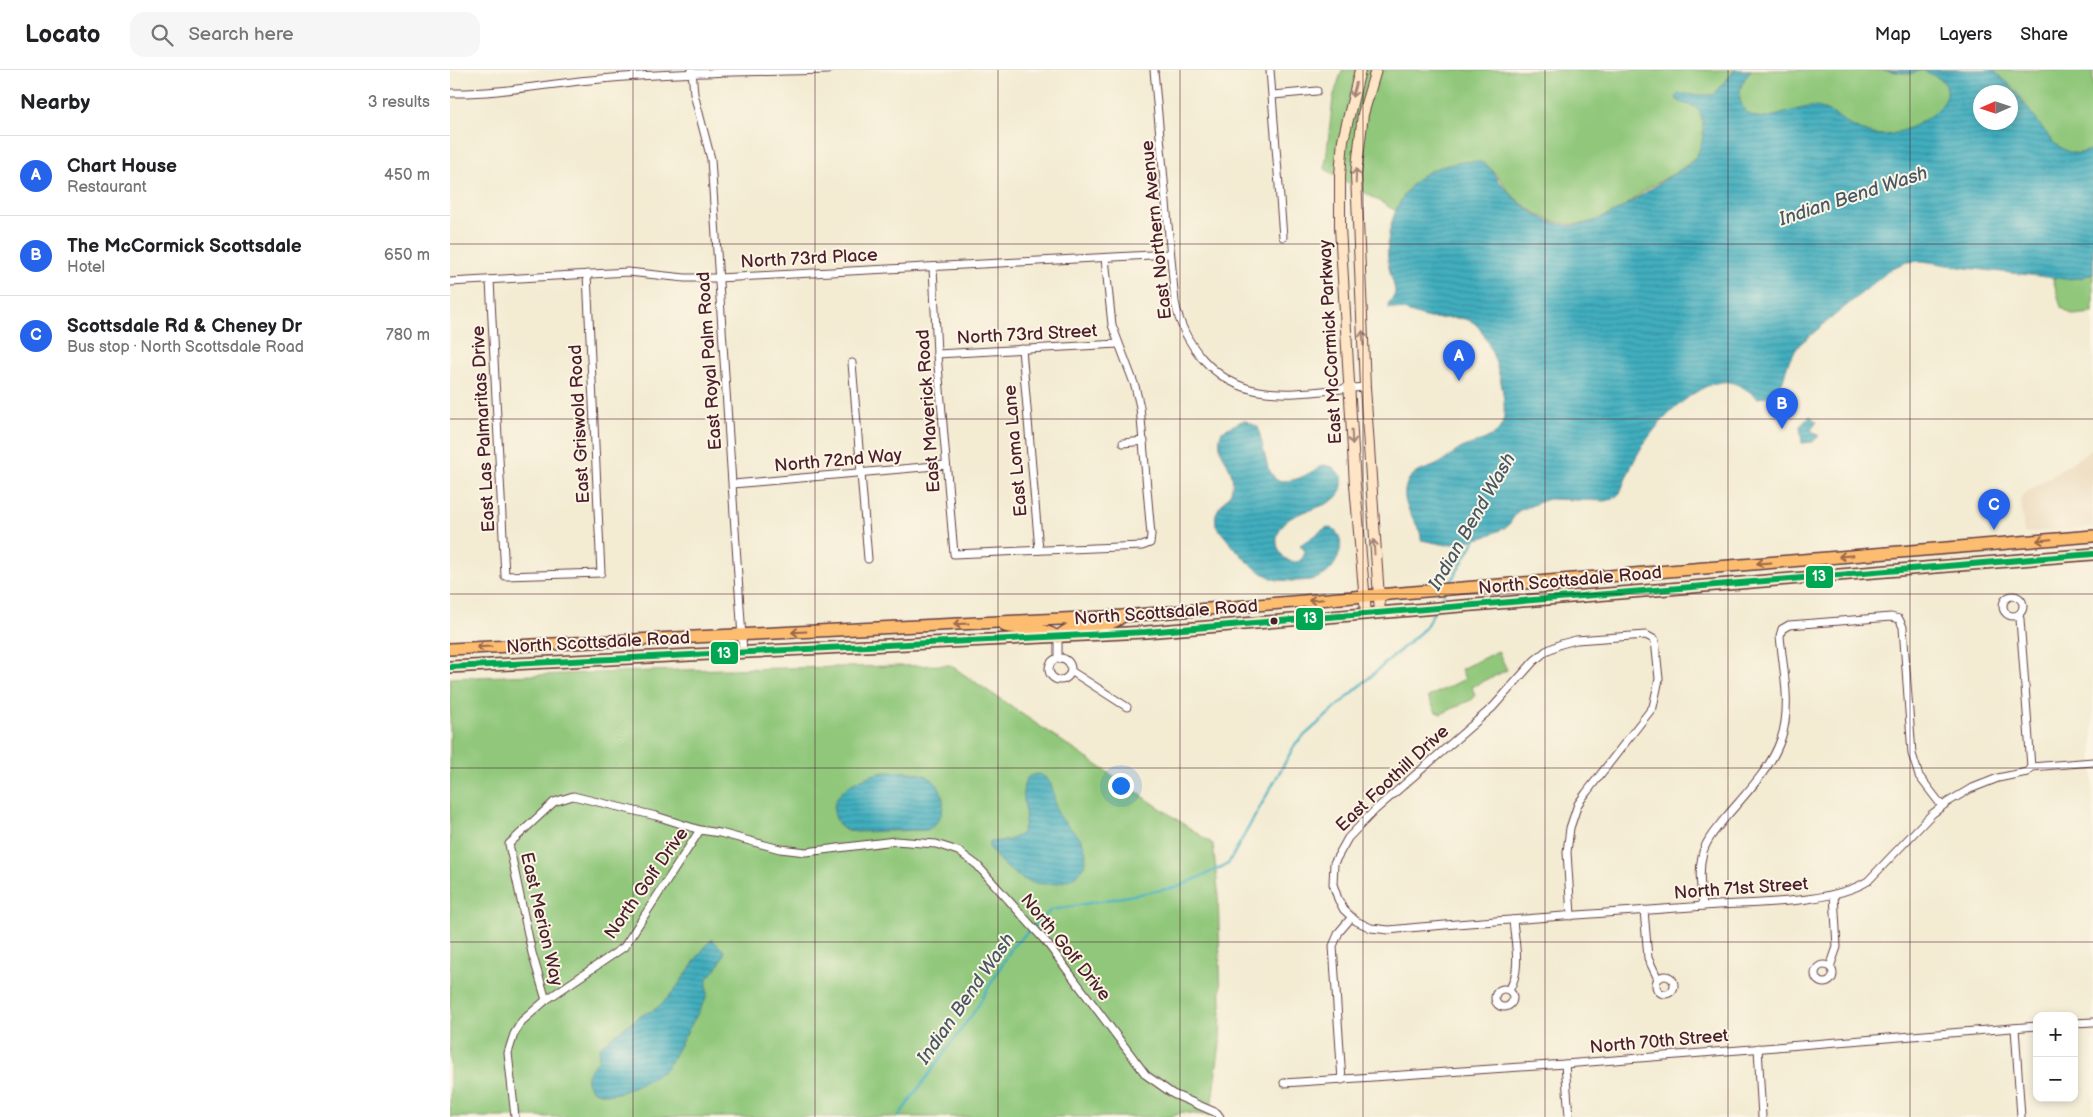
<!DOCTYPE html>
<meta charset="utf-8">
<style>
body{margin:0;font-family:"Balsamiq Sans",sans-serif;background:#f6f6f6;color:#202124}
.controls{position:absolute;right:15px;bottom:15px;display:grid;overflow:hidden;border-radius:10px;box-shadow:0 2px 8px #0003}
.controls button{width:45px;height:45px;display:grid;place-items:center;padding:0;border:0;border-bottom:1px solid #e0e0e0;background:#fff;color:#202124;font:25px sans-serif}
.compass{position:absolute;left:1523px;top:15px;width:45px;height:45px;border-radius:50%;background:#fff;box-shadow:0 2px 8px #0003;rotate:267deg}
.you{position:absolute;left:670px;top:715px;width:18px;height:18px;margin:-12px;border:4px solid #fff;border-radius:50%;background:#1a73e8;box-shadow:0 0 0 8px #1a73e833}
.badge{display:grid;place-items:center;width:32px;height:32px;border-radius:50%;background:#2563eb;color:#fff;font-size:16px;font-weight:700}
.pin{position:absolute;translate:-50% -41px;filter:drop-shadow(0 1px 2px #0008)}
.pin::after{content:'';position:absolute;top:26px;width:18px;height:15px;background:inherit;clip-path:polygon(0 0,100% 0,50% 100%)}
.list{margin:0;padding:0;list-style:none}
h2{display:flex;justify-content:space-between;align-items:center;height:65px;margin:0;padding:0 20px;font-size:21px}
h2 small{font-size:16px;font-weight:400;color:#757577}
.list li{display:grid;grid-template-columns:32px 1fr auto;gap:15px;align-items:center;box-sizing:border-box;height:80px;padding:0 20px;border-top:1px solid #e0e0e0}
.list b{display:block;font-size:19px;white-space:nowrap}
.list p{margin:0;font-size:16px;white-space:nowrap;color:#757577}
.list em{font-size:16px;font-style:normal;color:#757577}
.icon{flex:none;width:28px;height:28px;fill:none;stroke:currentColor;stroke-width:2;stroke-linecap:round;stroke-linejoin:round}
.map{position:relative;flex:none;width:1643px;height:1047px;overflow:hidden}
header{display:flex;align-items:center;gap:30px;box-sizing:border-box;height:70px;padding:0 25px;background:#fff;border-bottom:1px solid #e0e0e0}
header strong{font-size:24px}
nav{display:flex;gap:28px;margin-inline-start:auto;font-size:18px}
.search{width:350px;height:45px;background:#f6f6f6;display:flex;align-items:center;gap:12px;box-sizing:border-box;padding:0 18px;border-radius:15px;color:#757577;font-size:19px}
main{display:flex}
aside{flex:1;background:#fff}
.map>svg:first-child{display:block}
.built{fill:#ead8ba}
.grass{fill:#90c77a;stroke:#6d7352;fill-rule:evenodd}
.water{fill:url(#water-rules);stroke:#466674;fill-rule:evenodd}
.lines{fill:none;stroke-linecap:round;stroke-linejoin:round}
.stream{stroke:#41aebe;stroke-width:2.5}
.street-casing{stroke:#633e44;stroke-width:9}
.secondary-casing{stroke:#633e44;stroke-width:12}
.primary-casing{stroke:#633e44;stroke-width:14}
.street{stroke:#fff;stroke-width:7}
.secondary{stroke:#fee5c5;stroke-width:10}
.primary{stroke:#fcbd6f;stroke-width:11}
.bus-1-casing{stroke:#fcf5e5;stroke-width:10}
.bus-1{stroke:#00a651;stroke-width:6}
.oneway{stroke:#a48278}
.oneway2{stroke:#9a664a}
.grid{fill:none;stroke:#4a1f2b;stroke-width:1;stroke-opacity:0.55}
.bus-dot{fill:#4a1f2b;stroke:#fcf5e5;stroke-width:2}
.labels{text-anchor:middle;stroke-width:4;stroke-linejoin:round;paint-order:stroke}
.street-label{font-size:18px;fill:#4a1f2b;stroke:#fcf5e5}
.water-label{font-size:19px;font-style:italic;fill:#465866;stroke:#fcf5e5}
.line-badge{stroke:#fcf5e5;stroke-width:2}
.badge-label{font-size:14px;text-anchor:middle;font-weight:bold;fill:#fff}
</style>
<header>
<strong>Locato</strong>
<div class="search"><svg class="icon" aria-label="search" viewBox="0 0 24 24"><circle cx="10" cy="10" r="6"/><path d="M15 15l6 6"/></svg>Search here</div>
<nav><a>Map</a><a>Layers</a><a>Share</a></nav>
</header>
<main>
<aside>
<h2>Nearby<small>3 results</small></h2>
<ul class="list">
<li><span class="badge">A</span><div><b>Chart House</b><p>Restaurant</p></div><em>450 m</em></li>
<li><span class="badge">B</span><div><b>The McCormick Scottsdale</b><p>Hotel</p></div><em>650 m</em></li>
<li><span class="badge">C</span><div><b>Scottsdale Rd &amp; Cheney Dr</b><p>Bus stop · North Scottsdale Road</p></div><em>780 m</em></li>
</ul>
</aside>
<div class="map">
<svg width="1643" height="1047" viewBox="0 0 1643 1047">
<defs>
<pattern id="water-rules" width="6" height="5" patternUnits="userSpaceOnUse" patternTransform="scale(1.25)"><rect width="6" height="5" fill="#41aebe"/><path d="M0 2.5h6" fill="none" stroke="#388d9b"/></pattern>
</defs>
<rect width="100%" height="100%" fill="#fcf5e5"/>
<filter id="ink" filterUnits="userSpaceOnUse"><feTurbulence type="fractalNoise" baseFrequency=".02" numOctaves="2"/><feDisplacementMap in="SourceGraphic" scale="10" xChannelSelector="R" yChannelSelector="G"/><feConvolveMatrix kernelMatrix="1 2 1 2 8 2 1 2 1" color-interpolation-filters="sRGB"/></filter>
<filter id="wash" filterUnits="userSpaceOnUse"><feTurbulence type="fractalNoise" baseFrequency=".0096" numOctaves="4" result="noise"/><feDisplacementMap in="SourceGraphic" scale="20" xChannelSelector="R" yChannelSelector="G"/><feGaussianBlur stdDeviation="1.12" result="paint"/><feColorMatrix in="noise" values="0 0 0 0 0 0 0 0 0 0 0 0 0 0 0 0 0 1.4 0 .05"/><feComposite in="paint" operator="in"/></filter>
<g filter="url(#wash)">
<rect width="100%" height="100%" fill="#f3ebd2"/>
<polygon class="built" points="1643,379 1643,457 1574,463 1571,426"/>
<g class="grass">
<path d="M 892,0 L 1643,0 L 1643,243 L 1623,245 L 1611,237 L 1575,111 L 1249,83 C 1235,102 1211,108 1193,122 C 1148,159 1112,168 1065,128 C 1056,120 1050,107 1041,99 C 1030,91 1021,91 1009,93 C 975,99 962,112 946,141 L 875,99 L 883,28 ZM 1530,22 L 1560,22 L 1560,52 L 1530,52 Z"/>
<polygon points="1048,581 1057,600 1022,617 1025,625 1023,629 991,644 986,642 978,627 1015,609 1011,599"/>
<polygon points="500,595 763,774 768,820 771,935 770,973 760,1046 732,1042 722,1047 0,1047 0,608 230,600"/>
</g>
<g class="water">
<path d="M 1285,0 L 1301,0 C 1293,10 1286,23 1292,35 C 1305,63 1342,35 1365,37 C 1380,38 1389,49 1401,56 C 1411,61 1424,65 1434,65 C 1452,65 1509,38 1495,14 C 1492,8 1479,4 1473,0 L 1459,4 L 1434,0 L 1542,0 L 1544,1 L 1561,16 L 1603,72 C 1616,82 1627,88 1643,78 L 1643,203 L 1631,208 L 1616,209 L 1516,198 L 1473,191 L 1457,192 L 1442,198 L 1350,274 C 1345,281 1339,289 1336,299 C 1332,317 1328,325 1308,328 C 1300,322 1289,313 1278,312 C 1251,309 1213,347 1198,368 C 1186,384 1177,405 1170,423 L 1163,429 L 1155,431 L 1098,429 L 1068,441 L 1057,457 L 1035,467 L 1017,471 L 997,475 L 971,470 C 973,455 947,437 957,413 C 962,400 977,400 988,394 C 996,390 1002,384 1010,379 C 1023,372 1040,371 1050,358 C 1064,340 1041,260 1021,251 C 1008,245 993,250 979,248 C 966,245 952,238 939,238 L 938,234 C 941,230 945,227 945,221 C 944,213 938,199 938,189 C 935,158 949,120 976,103 C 987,96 1026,86 1037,95 C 1042,99 1045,106 1048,110 C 1067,133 1096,159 1128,155 C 1163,150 1199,118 1230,100 C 1247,91 1254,76 1253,57 C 1252,50 1252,44 1247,39 C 1240,33 1229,35 1225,27 L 1228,24 L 1263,25 ZM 1560,22 L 1560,52 L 1530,52 L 1530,22 Z"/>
<polygon points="1360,346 1367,352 1361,360 1369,366 1363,372 1352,373 1350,356"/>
<path d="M 794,350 L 808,357 L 818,398 L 826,410 C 846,414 858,403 874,395 L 883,397 L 892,407 C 897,443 846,434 831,457 C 815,482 850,507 855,481 L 850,475 L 877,457 C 901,463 889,496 874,505 C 865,511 851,511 841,511 C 835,510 827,511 822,508 C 799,498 782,475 766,456 C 766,453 765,447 766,444 C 769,434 781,428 782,417 C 786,393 762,384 772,361 Z"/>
<path d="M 435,702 C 449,702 464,700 477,706 C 499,718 498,750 477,760 L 406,762 L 392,758 C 366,727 409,706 435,702 Z"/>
<path d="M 589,704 C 608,712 601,728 608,743 C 614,756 632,764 635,779 C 643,812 597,820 575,810 C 561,803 547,790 539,777 L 540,772 L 559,770 L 571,764 C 583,743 565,720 579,706 Z"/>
<path d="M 262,869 L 275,882 L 266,900 L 257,908 L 257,925 L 254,932 L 218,996 C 211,1004 204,1006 195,1011 C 176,1020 163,1030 142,1020 C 131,1007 139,1001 148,991 C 149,986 148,981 151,976 C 153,973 188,947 194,944 C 198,942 204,941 208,937 C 231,918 242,890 262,869 Z"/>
</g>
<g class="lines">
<g class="stream">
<polyline points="999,515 1026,468"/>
<polyline points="988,535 994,524"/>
<polyline points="448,1047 526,939 563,876 601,840 728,817 778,794 846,673 975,558 984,542"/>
</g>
</g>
</g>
<g filter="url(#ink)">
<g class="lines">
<g class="street-casing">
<g id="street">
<polyline points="242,0 244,24 261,89 293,583"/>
<path d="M 704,0 L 725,232 C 733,274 764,313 809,321 C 842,327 881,319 915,317"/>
<polyline points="820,0 833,167"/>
<path d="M 0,23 C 51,24 100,13 151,9 C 226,2 302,2 378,0"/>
<polyline points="823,25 867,21"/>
<polyline points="483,197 487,284 504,484 692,476 700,473 701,465 690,337 685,316 662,255 655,188"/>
<polyline points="40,210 55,506 151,503 137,204"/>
<polyline points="0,212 178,202 235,208 268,208 720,184"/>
<polyline points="572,279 589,480"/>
<polyline points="487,284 668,274"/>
<polyline points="402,293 418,489"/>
<polyline points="673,373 694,371"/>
<polyline points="283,414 496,395"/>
<circle cx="1563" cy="536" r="10"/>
<polyline points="1568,545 1570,549 1581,697"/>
<circle cx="610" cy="599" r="11"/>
<polyline points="608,589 608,567"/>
<polyline points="621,601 677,637"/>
<path d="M 1253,836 C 1251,818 1248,800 1253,782 C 1257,769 1267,758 1276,747 C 1296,723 1321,699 1331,669 C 1342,637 1333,599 1330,566 L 1332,559 L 1339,555 L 1441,547 L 1449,549 L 1453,557 L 1462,684 L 1469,706 L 1492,736"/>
<polyline points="1194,840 1198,888 1208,909"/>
<path d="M 1121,846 L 1117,782 L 1120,758 L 1128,734 L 1136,723 L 1203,637 L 1209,609 L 1205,570 L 1196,565 L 1126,570 L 1111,574 L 1096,581 L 1084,591 L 1043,637 L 925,740 L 898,768 L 884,793 L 883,814 L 888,829 L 894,840 L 906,851 L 921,858 L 939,860 C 1044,850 1149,844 1254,836 C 1301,832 1379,835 1418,811 L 1482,744 L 1498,732 L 1520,719 L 1548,708 L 1577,702 L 1581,697 L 1643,692"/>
<circle cx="1374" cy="904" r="9"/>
<polyline points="1380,897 1387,877 1384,825"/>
<circle cx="1215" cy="915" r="9"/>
<circle cx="1054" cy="928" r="9"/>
<path d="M 1059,920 C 1072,900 1065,874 1063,850"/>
<polyline points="96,930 82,883 59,774 104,732 123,726 206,746 250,760"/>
<polyline points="1624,953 1643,952"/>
<polyline points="1565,958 1571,1047"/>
<polyline points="1308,978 1312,1047"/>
<polyline points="1115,994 1119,1047"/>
<polyline points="892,1010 883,876 889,862 901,848"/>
<polyline points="834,1013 1115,994 1587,956"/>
<polyline points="65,1047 58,983 64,964 72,951 96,930 174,877 250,760 270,763 330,779 356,782 445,771 486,774 508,781 527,795 597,873 696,1005 723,1024 767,1043 770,1047"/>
</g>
</g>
<g class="secondary-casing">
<g id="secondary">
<polyline points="910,0 893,70 890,105 890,157 905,415 916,544"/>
<polyline points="926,0 913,44 906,105 915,317 930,543"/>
</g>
</g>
<g class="primary-casing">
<g id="primary">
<path d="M 555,556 C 576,560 589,556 608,567"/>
<path d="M 608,567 C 631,546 649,565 673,546"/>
<polyline points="0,579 673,546 1643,466"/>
<polyline points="0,597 696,562 1643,484"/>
</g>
</g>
<use href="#street" class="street"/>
<use href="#secondary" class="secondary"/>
<use href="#primary" class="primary"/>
<g class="bus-1-casing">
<polyline id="bus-1" points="0,597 696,562 1643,484"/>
</g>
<use href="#bus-1" class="bus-1"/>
</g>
<defs><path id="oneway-shaft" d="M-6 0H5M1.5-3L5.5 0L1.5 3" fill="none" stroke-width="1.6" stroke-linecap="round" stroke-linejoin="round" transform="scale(1.25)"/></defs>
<g class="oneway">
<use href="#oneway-shaft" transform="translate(904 20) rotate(105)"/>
<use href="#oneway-shaft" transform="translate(906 106) rotate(-88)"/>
<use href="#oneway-shaft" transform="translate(913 268) rotate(-93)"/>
<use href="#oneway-shaft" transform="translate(902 367) rotate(87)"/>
<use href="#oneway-shaft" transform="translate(924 477) rotate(-94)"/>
</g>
<g class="oneway2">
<use href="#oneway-shaft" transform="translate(1594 470) rotate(175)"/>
<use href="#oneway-shaft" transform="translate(1396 486) rotate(175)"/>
<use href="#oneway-shaft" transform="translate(1314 493) rotate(176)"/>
<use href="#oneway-shaft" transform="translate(866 530) rotate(175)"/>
<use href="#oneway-shaft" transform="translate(511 554) rotate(177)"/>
<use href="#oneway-shaft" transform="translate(349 562) rotate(177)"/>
<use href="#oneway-shaft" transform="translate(34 577) rotate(177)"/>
</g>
</g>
<path class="grid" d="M 183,0 L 183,1047M 365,0 L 365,1047M 548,0 L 548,1047M 730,0 L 730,1047M 913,0 L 913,1047M 1095,0 L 1095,1047M 1278,0 L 1278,1047M 1460,0 L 1460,1047M 0,174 L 1643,174M 0,349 L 1643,349M 0,524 L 1643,524M 0,698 L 1643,698M 0,872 L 1643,872"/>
<circle class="bus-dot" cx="824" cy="551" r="4.5"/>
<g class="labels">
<g class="street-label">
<text transform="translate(706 160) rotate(-96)" y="6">East Northern Avenue</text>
<text transform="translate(359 188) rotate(-3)" y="6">North 73rd Place</text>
<text transform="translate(577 264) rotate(-3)" y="6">North 73rd Street</text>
<text transform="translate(880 272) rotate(-93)" y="6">East McCormick Parkway</text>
<text transform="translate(259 291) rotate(-94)" y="6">East Royal Palm Road</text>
<text transform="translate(478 341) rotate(-94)" y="6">East Maverick Road</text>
<text transform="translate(129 354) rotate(-93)" y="6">East Griswold Road</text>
<text transform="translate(33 359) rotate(-93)" y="6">East Las Palmaritas Drive</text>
<text transform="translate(565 381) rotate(-95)" y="6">East Loma Lane</text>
<text transform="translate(388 390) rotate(-5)" y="6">North 72nd Way</text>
<text transform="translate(1120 510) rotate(-5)" y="6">North Scottsdale Road</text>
<text transform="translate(716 542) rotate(-4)" y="6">North Scottsdale Road</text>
<text transform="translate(148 572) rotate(-3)" y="6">North Scottsdale Road</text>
<text transform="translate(942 708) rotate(-43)" y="6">East Foothill Drive</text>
<text transform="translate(196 813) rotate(-55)" y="6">North Golf Drive</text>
<text transform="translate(1291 818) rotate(-4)" y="6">North 71st Street</text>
<text transform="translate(92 849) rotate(77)" y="6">East Merion Way</text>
<text transform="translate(616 877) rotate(51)" y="6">North Golf Drive</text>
<text transform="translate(1209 971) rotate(-5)" y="6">North 70th Street</text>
</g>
<g class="water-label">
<text transform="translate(1403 125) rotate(-18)" y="7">Indian Bend Wash</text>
<text transform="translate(1021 451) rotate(-60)" y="7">Indian Bend Wash</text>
<text transform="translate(515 928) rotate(-55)" y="7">Indian Bend Wash</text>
</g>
</g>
<g class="line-badge">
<rect x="1355" y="495" width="29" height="24" rx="5" fill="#00a651"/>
<rect x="845" y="537" width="29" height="24" rx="5" fill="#00a651"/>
<rect x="260" y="571" width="29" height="24" rx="5" fill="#00a651"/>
</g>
<g class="badge-label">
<text x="1369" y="511">13</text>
<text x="860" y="553">13</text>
<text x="274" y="588">13</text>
</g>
</svg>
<div class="controls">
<button>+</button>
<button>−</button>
</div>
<svg class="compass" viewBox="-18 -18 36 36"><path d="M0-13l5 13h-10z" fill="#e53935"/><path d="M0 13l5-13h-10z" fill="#757577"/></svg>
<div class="you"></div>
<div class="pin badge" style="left:1009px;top:311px">A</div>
<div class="pin badge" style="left:1332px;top:359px">B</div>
<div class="pin badge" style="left:1544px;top:460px">C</div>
</div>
</main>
